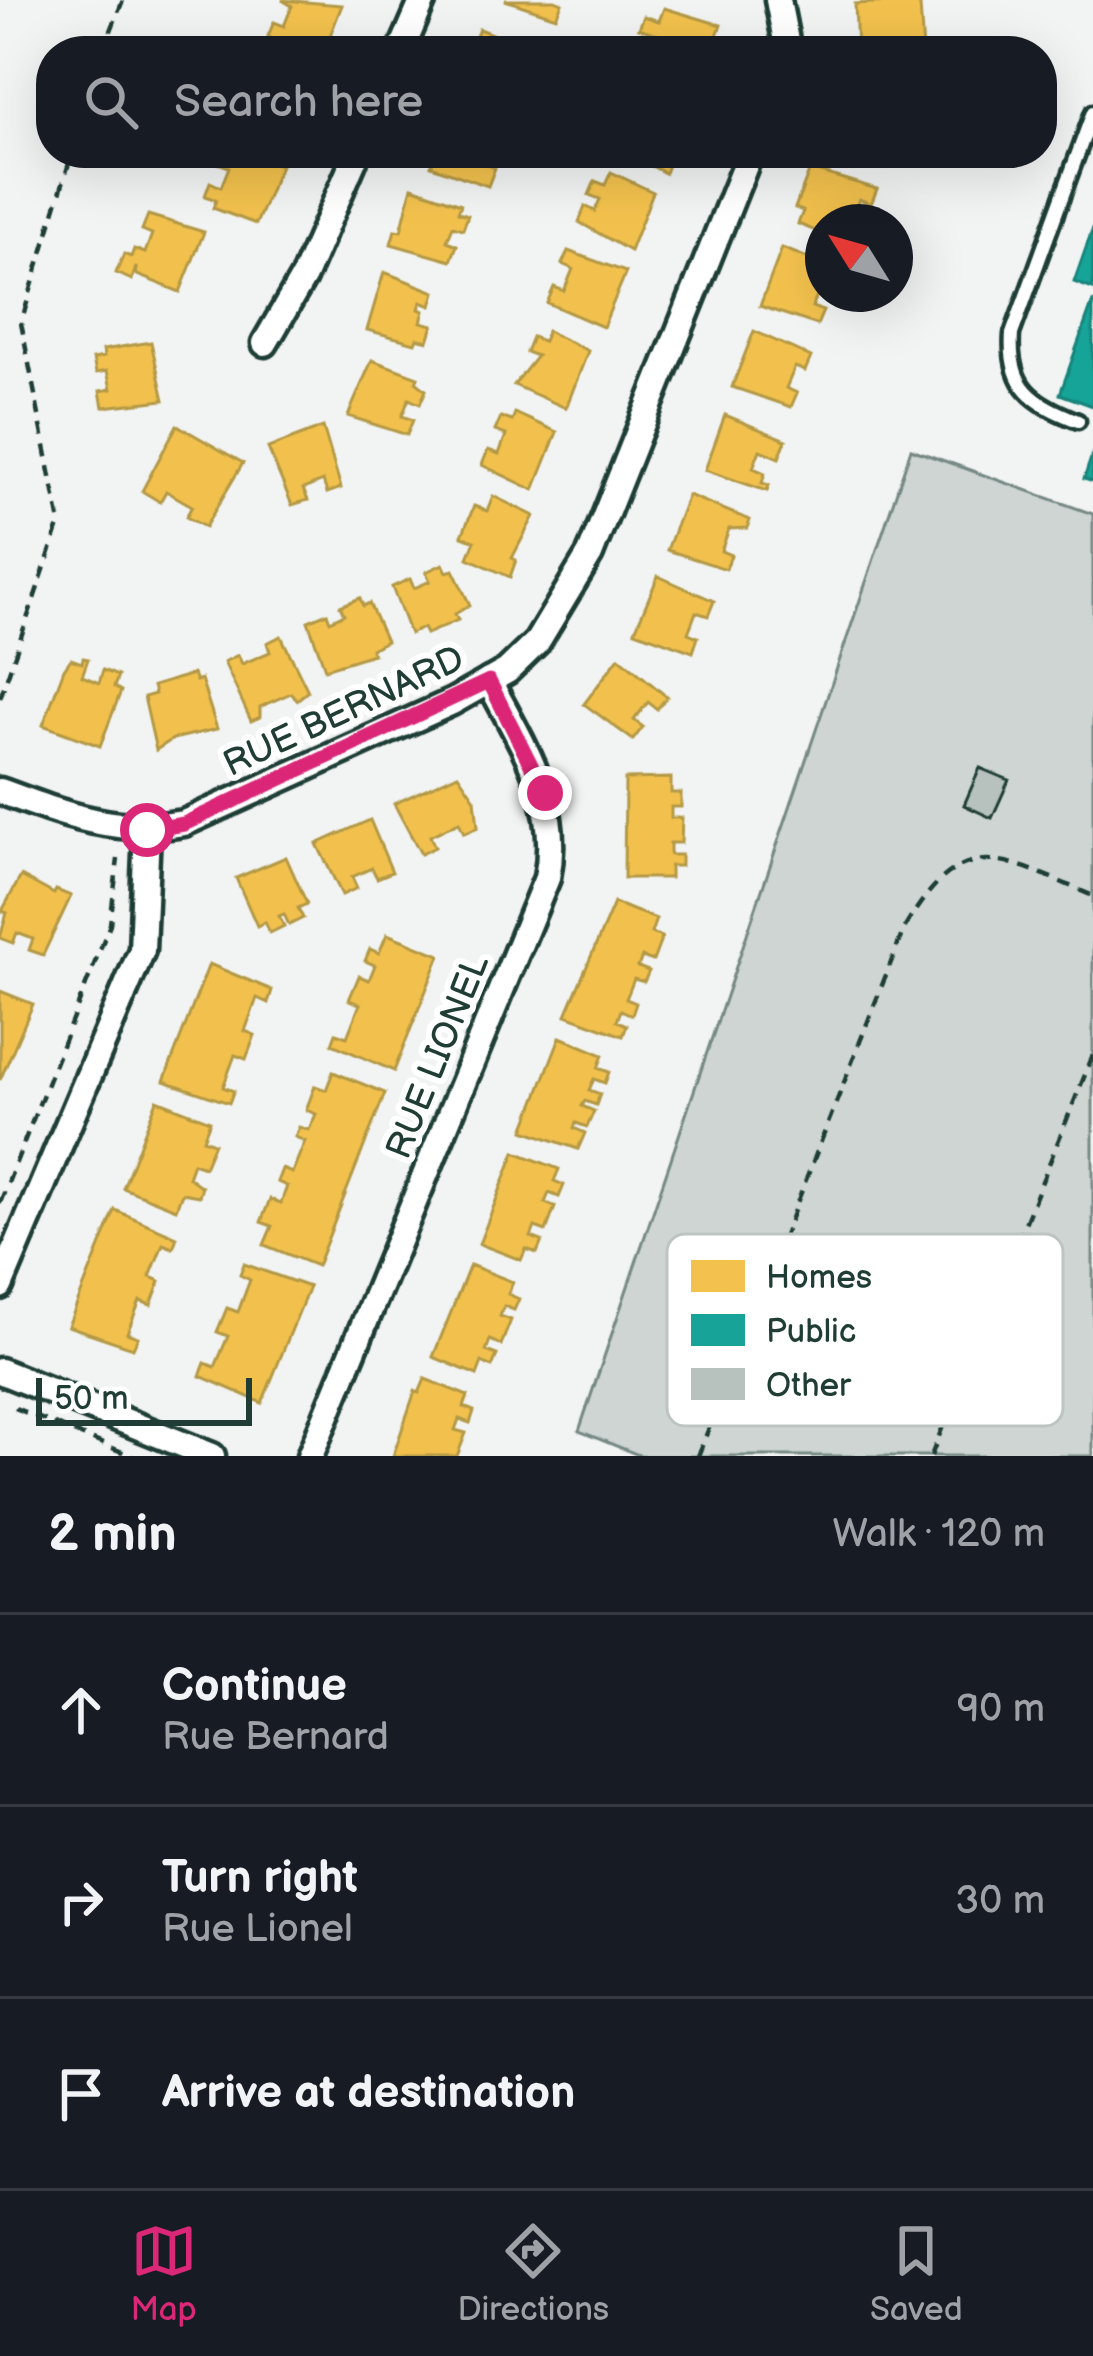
<!DOCTYPE html>
<meta charset="utf-8">
<style>
body{margin:0;font-family:"Balsamiq Sans",sans-serif;background:#20242c;color:#f1f3f6}
.compass{position:absolute;left:805px;top:204px;width:108px;height:108px;border-radius:50%;background:#171b24;box-shadow:0 12px 48px #0002;rotate:307deg}
.scale{position:absolute;left:36px;bottom:30px;width:216px;box-sizing:border-box;padding-left:12px;border:6px solid #1f3d34;border-top:0;font-size:33px;line-height:42px;white-space:nowrap;color:#1f3d34;-webkit-text-stroke:9px #fff;paint-order:stroke}
.stop{position:absolute;width:36px;height:36px;margin:-27px;border:9px solid #db2777;border-radius:50%;background:#fff}
.stop.end{background:#db2777;border-color:#fff;box-shadow:0 3px 12px #0008}
.list{margin:0;padding:0;list-style:none}
h2{display:flex;justify-content:space-between;align-items:center;height:156px;margin:0;padding:0 48px;font-size:51px}
h2 small{font-size:39px;font-weight:400;color:#9ea1a6}
.list li{display:grid;grid-template-columns:78px 1fr auto;gap:36px;align-items:center;box-sizing:border-box;height:192px;padding:0 48px;border-top:3px solid #363941}
.list b{display:block;font-size:45px;white-space:nowrap}
.list p{margin:0;font-size:39px;white-space:nowrap;color:#9ea1a6}
.list em{font-size:39px;font-style:normal;color:#9ea1a6}
.icon{flex:none;width:66px;height:66px;fill:none;stroke:currentColor;stroke-width:2;stroke-linecap:round;stroke-linejoin:round}
.map{position:relative;flex:none;width:1093px;height:1456px;overflow:hidden}
.search{position:absolute;background:#171b24;box-shadow:0 12px 48px #0002;left:36px;right:36px;top:36px;height:132px;display:flex;align-items:center;gap:30px;box-sizing:border-box;padding:0 42px;border-radius:48px;color:#9ea1a6;font-size:45px}
.sheet{height:732px;background:#171b24}
nav{display:flex;justify-content:space-around;align-items:center;box-sizing:border-box;height:168px;border-top:3px solid #363941;background:#171b24;font-size:33px;color:#9ea1a6}
nav a{display:grid;justify-items:center;gap:6px}
nav .on{color:#db2777}
.map>svg:first-child{display:block}
.green{fill:#ced5d3;stroke:#768984;stroke-width:3}
.homes{fill:#f2c14e;stroke:#b39946;stroke-width:3}
.public{fill:#17a398;stroke:#19847a;stroke-width:3}
.building{fill:#b7c1bd;stroke:#1f3d34;stroke-width:3}
.lines{fill:none;stroke-linecap:round;stroke-linejoin:round}
.lane-casing{stroke:#1f3d34;stroke-width:21}
.street-casing{stroke:#1f3d34;stroke-width:33}
.path{stroke:#1f3d34;stroke-width:4.5;stroke-dasharray:12 9;stroke-linecap:butt}
.lane{stroke:#fff;stroke-width:12}
.street{stroke:#fff;stroke-width:24}
.route{stroke:#db2777;stroke-width:15}
.labels{text-anchor:middle;stroke-width:12;stroke-linejoin:round;paint-order:stroke}
.street-label{font-size:36px;fill:#1f3d34;stroke:#fff}
.key{fill:#fff;stroke:#bcc5c2;stroke-width:3}
.key-label{font-size:33px;fill:#1f3d34}
</style>
<div class="map">
<svg width="1093" height="1456" viewBox="0 0 1093 1456">
<rect width="100%" height="100%" fill="#f2f3f3"/>
<filter id="ink" filterUnits="userSpaceOnUse"><feTurbulence type="fractalNoise" baseFrequency=".00833" numOctaves="2"/><feDisplacementMap in="SourceGraphic" scale="24" xChannelSelector="R" yChannelSelector="G"/><feConvolveMatrix kernelMatrix="1 2 1 2 8 2 1 2 1" color-interpolation-filters="sRGB"/></filter>
<g filter="url(#ink)">
<polygon class="green" points="911,449 1093,514 1093,1456 641,1456 579,1431"/>
<g class="homes">
<polygon points="282,0 342,5 324,51 288,51 268,36 274,22 284,26 292,6"/>
<polygon points="505,0 555,0 562,3 556,17"/>
<polygon points="908,1 920,5 923,51 857,51 855,4"/>
<polygon points="664,8 721,25 711,51 637,51 645,42 660,48 664,37 639,28 644,16 659,21"/>
<polygon points="479,29 524,47 526,51 470,51"/>
<polygon points="222,153 281,165 256,224 213,208 216,200 205,196 210,182 221,187 229,167 218,163"/>
<polygon points="437,153 487,153 483,163 495,168 488,186 431,166"/>
<polygon points="627,153 668,153 670,159 665,173"/>
<polygon points="852,153 886,153 883,163"/>
<polygon points="810,169 877,189 871,204 859,199 850,222 823,222 823,234 798,224 803,211 795,208"/>
<polygon points="611,172 653,192 630,251 579,222 585,206 595,211 600,199 589,195 595,181 605,185"/>
<polygon points="412,187 461,204 458,212 468,215 463,229 453,226 447,241 457,245 451,261 391,244 395,230 401,231"/>
<polygon points="148,215 204,232 180,292 137,275 136,267 132,280 116,273 124,254 131,257 134,249 145,253 152,234 142,230"/>
<polygon points="782,248 823,264 823,283 812,307 823,311 817,325 760,306"/>
<polygon points="568,251 626,272 603,327 547,303 554,287 564,291 573,269 562,264"/>
<polygon points="384,272 435,292 431,306 421,302 419,309 424,311 421,322 433,325 428,341 417,338 415,343 367,330"/>
<polygon points="547,331 588,351 566,408 514,385 537,356 526,352 532,337 543,341"/>
<polygon points="754,331 811,357 805,371 795,367 786,388 797,393 791,407 732,387"/>
<polygon points="151,342 164,400 103,407 100,391 111,389 107,371 96,373 93,359 104,357 103,350"/>
<polygon points="372,360 418,377 416,382 426,390 420,404 409,399 402,416 413,420 407,435 348,416"/>
<polygon points="515,413 557,432 534,490 482,465 488,450 499,454 506,435 495,431 501,417 512,421"/>
<polygon points="725,415 786,440 779,458 760,450 753,468 765,473 762,483 769,485 767,491 705,470"/>
<polygon points="177,425 243,463 205,527 186,517 192,506 166,491 160,502 142,491"/>
<polygon points="323,427 341,488 327,493 323,481 303,489 308,500 292,505 268,448"/>
<polygon points="688,495 750,520 747,528 729,529 721,551 731,555 726,569 667,550"/>
<polygon points="493,496 534,516 512,558 516,560 510,577 468,558 475,541 462,536 474,506 487,511"/>
<polygon points="443,564 447,572 453,570 470,605 455,614 458,620 426,634 423,628 410,634 392,587 410,579 414,588 430,581 426,572"/>
<polygon points="658,576 714,601 708,616 696,612 688,633 698,637 693,652 635,631"/>
<polygon points="360,598 363,606 369,603 386,641 371,649 373,654 325,669 308,621 327,613 330,621 344,614 340,606"/>
<polygon points="281,636 308,691 297,700 291,693 260,707 260,717 251,721 224,662 238,655 242,664 270,652 267,643"/>
<polygon points="619,657 667,697 657,709 648,702 634,720 643,727 633,740 584,704"/>
<polygon points="83,658 88,659 82,676 99,683 103,670 118,676 114,687 121,691 100,746 43,725 64,669 71,659 82,663"/>
<polygon points="193,674 196,681 201,679 217,729 173,739 156,750 144,697 155,694 153,686"/>
<polygon points="458,774 475,799 478,827 464,833 459,822 430,836 435,847 421,854 394,804"/>
<polygon points="671,778 671,793 681,793 681,807 671,807 671,818 682,818 681,843 670,843 670,855 681,855 681,866 670,866 670,878 624,878 625,779"/>
<polygon points="370,820 392,872 377,878 372,868 352,877 357,888 342,895 317,844"/>
<polygon points="286,857 307,904 298,908 303,918 289,925 284,914 279,916 284,926 270,933 265,922 257,926 236,878"/>
<polygon points="21,876 54,894 56,890 71,896 43,955 29,950 33,939 17,933 13,943 0,938 7,913 2,911"/>
<polygon points="614,903 656,919 651,933 662,937 653,961 642,957 638,967 649,971 644,982 634,979 626,999 636,1003 632,1015 621,1010 617,1021 627,1025 623,1036 566,1015"/>
<polygon points="387,934 440,955 394,1071 332,1044 336,1033 347,1037 360,1004 349,1000 359,976 369,980 375,965 365,961 370,949 379,953"/>
<polygon points="209,964 272,990 268,1003 257,998 245,1031 255,1035 246,1059 235,1055 223,1087 234,1091 229,1103 164,1081"/>
<polygon points="0,991 33,1004 0,1080"/>
<polygon points="560,1037 603,1055 598,1068 609,1072 605,1083 594,1079 589,1090 600,1094 596,1105 585,1101 582,1106 594,1111 587,1127 576,1123 574,1128 585,1133 578,1149 524,1130"/>
<polygon points="333,1072 385,1093 317,1266 264,1245 272,1226 261,1222 270,1199 281,1203 287,1186 277,1182 282,1169 292,1173 305,1141 295,1137 299,1127 309,1130 316,1114 306,1110 315,1086 326,1090"/>
<polygon points="157,1100 210,1121 203,1139 214,1143 204,1167 193,1163 188,1177 202,1187 199,1196 182,1193 176,1209 123,1188"/>
<polygon points="515,1152 559,1169 554,1181 564,1185 559,1197 549,1193 545,1203 555,1207 546,1231 535,1227 531,1237 542,1241 537,1253 526,1249 521,1260 479,1244"/>
<polygon points="115,1210 177,1237 173,1248 163,1244 150,1277 160,1281 151,1305 140,1301 127,1333 138,1337 133,1348 68,1326"/>
<polygon points="244,1264 309,1287 262,1403 200,1376 205,1363 215,1367 228,1336 217,1332 227,1308 238,1312 250,1280 240,1275"/>
<polygon points="470,1265 513,1282 508,1294 519,1299 514,1310 504,1306 500,1316 511,1320 501,1345 490,1340 486,1351 497,1355 492,1367 482,1362 477,1375 433,1357"/>
<polygon points="425,1379 468,1396 464,1407 474,1411 470,1423 459,1419 455,1430 466,1433 457,1456 393,1456 415,1391 419,1393"/>
</g>
<g class="public">
<polygon points="1093,228 1093,289 1074,282"/>
<polygon points="1093,301 1093,406 1060,394"/>
<polygon points="1093,452 1093,482 1084,479"/>
</g>
<polygon class="building" points="980,768 1009,780 992,818 964,805"/>
<g class="lines">
<g class="lane-casing">
<path id="lane" d="M 1078,421 C 1032,403 1008,387 1012,334 L 1093,112"/>
</g>
<g class="street-casing">
<g id="street">
<polyline points="778,0 788,51"/>
<polyline points="401,51 423,0"/>
<polyline points="265,343 304,276 357,153"/>
<path d="M 0,791 C 62,814 117,835 184,823 L 452,702 L 507,671 L 537,642 L 590,554 L 750,153"/>
<polyline points="0,1286 142,950 147,830"/>
<polyline points="0,1371 212,1456"/>
<path d="M 310,1456 L 547,878 C 562,803 523,746 489,681"/>
</g>
</g>
<g class="path">
<polyline points="103,51 123,0"/>
<polyline points="0,698 60,523 21,323 72,153"/>
<polyline points="0,1203 110,924 118,859"/>
<polyline points="15,1408 132,1456"/>
<path d="M 698,1456 L 904,929 C 962,829 1000,856 1093,896"/>
<polyline points="931,1456 1093,1055"/>
</g>
<use href="#lane" class="lane"/>
<use href="#street" class="street"/>
</g>
</g>
<g class="lines" filter="url(#ink)">
<polyline class="route" points="147,830 184,824 489,681 545,793"/>
</g>
<g class="labels">
<g class="street-label">
<text transform="translate(343 710) rotate(-25)" y="13">RUE BERNARD</text>
<text transform="translate(436 1056) rotate(-68)" y="13">RUE LIONEL</text>
</g>
</g>
<rect x="667" y="1234" width="396" height="192" rx="18" class="key"/>
<rect x="691" y="1260" width="54" height="32" fill="#f2c14e"/>
<rect x="691" y="1314" width="54" height="32" fill="#17a398"/>
<rect x="691" y="1368" width="54" height="32" fill="#b7c1bd"/>
<g class="key-label">
<text x="766" y="1288">Homes</text>
<text x="766" y="1342">Public</text>
<text x="766" y="1396">Other</text>
</g>
</svg>
<svg class="compass" viewBox="-18 -18 36 36"><path d="M0-13l5 13h-10z" fill="#e53935"/><path d="M0 13l5-13h-10z" fill="#9ea1a6"/></svg>
<div class="scale">50 m</div>
<div class="stop" style="left:147px;top:830px"></div>
<div class="stop end" style="left:545px;top:793px"></div>
<div class="search"><svg class="icon" aria-label="search" viewBox="0 0 24 24"><circle cx="10" cy="10" r="6"/><path d="M15 15l6 6"/></svg>Search here</div>
</div>
<section class="sheet">
<h2>2 min<small>Walk · 120 m</small></h2>
<ul class="list">
<li><svg class="icon" aria-label="ahead" viewBox="0 0 24 24"><path d="M12 20V5M6 11l6-6 6 6"/></svg><div><b>Continue</b><p>Rue Bernard</p></div><em>90 m</em></li>
<li><svg class="icon" aria-label="right" viewBox="0 0 24 24"><path d="M7 20v-9h11M14 6l5 5-5 5"/></svg><div><b>Turn right</b><p>Rue Lionel</p></div><em>30 m</em></li>
<li><svg class="icon" aria-label="arrive" viewBox="0 0 24 24"><path d="M6 21V4h12l-3 4 3 4H6"/></svg><div><b>Arrive at destination</b></div></li>
</ul>
</section>
<nav>
<a class="on"><svg class="icon" aria-label="map" viewBox="0 0 24 24"><path d="M3 6l6-2 6 2 6-2v14l-6 2-6-2-6 2zM9 4v14M15 6v14"/></svg>Map</a>
<a><svg class="icon" aria-label="directions" viewBox="0 0 24 24"><path d="M12 3l9 9-9 9-9-9zM9 14v-3h6M13 9l2 2-2 2"/></svg>Directions</a>
<a><svg class="icon" aria-label="saved" viewBox="0 0 24 24"><path d="M7 4h10v16l-5-4-5 4z"/></svg>Saved</a>
</nav>
